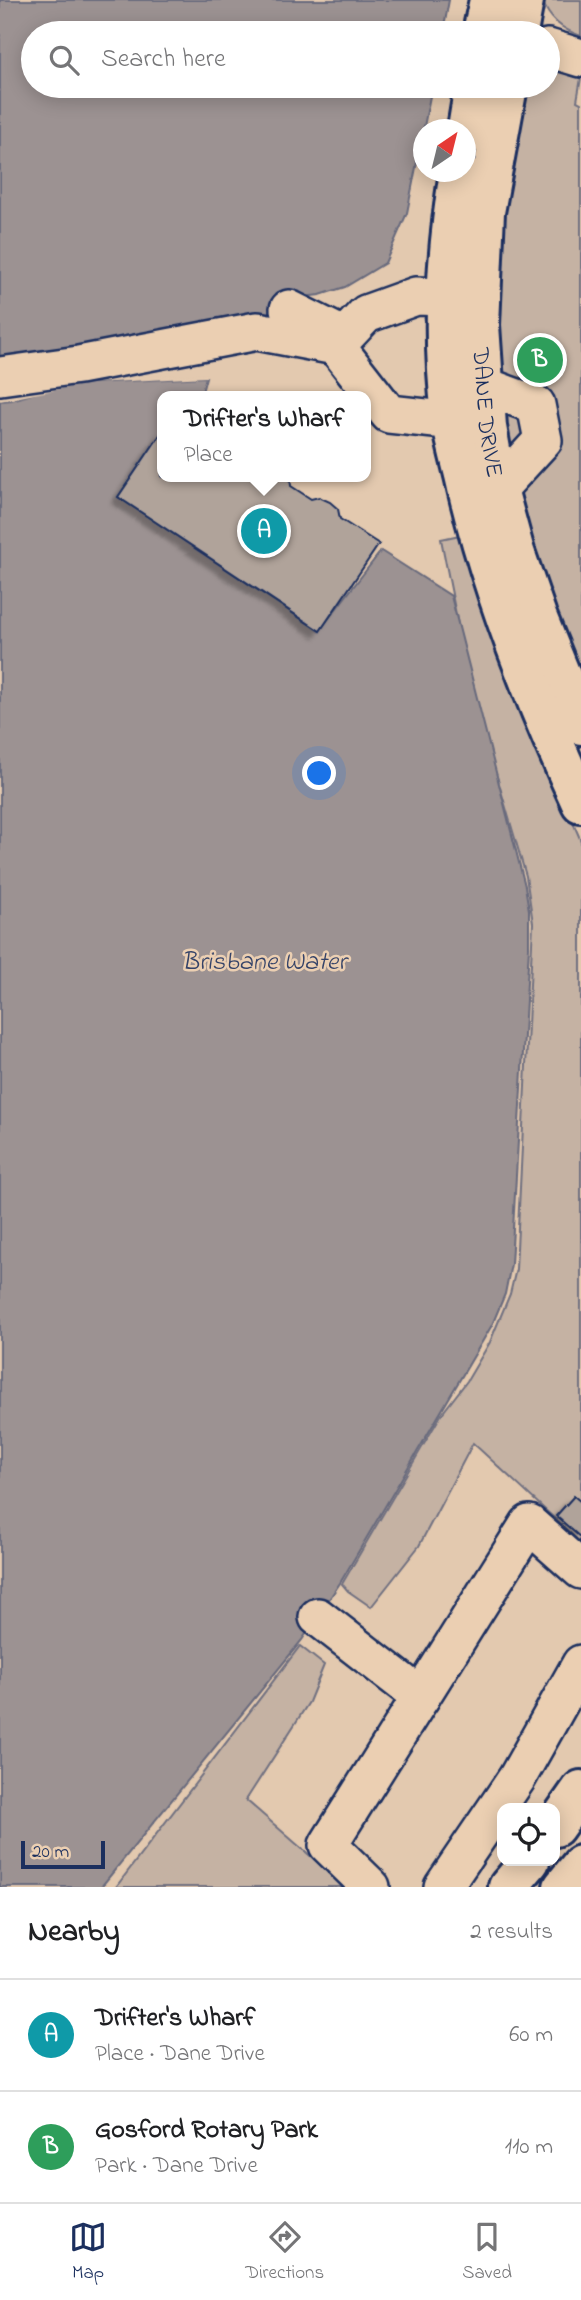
<!DOCTYPE html>
<meta charset="utf-8">
<style>
body{margin:0;font-family:"Indie Flower",sans-serif;background:#f6f6f6;color:#202124}
.controls{position:absolute;right:21px;bottom:21px;display:grid;overflow:hidden;border-radius:14px;box-shadow:0 4px 18px #0003}
.controls button{width:63px;height:63px;display:grid;place-items:center;padding:0;border:0;border-bottom:2px solid #e0e0e0;background:#fff;color:#202124;font:35px sans-serif}
.compass{position:absolute;left:413px;top:119px;width:63px;height:63px;border-radius:50%;background:#fff;box-shadow:0 4px 18px #0003;rotate:35deg}
.scale{position:absolute;left:21px;bottom:18px;width:84px;box-sizing:border-box;padding-left:7px;border:4px solid #1b2f5e;border-top:0;font-size:19px;line-height:24px;white-space:nowrap;color:#1b2f5e;-webkit-text-stroke:5px #ebcfb2;paint-order:stroke}
.you{position:absolute;left:320px;top:774px;width:24px;height:24px;margin:-18px;border:5px solid #fff;border-radius:50%;background:#1a73e8;box-shadow:0 0 0 10px #1a73e833}
.badge{display:grid;place-items:center;width:46px;height:46px;border-radius:50%;background:#1b2f5e;color:#fff;font-size:23px;font-weight:700}
.pin{position:absolute;translate:-50% -50%;border:4px solid #fff;box-shadow:0 2px 7px #0006}
.popup{position:absolute;left:157px;top:391px;width:214px;height:91px;box-sizing:border-box;display:grid;place-content:center;border-radius:14px;background:#fff;filter:drop-shadow(0 2px 5px #0005);font-size:23px;white-space:nowrap;color:#757577}
.popup b{font-size:26px;color:#202124}
.popup::after{content:'';position:absolute;left:50%;top:100%;margin-left:-14px;border:14px solid transparent;border-top-color:#fff}
.list{margin:0;padding:0;list-style:none}
h2{display:flex;justify-content:space-between;align-items:center;height:91px;margin:0;padding:0 28px;font-size:30px}
h2 small{font-size:23px;font-weight:400;color:#757577}
.list li{display:grid;grid-template-columns:46px 1fr auto;gap:21px;align-items:center;box-sizing:border-box;height:112px;padding:0 28px;border-top:2px solid #e0e0e0}
.list b{display:block;font-size:26px;white-space:nowrap}
.list p{margin:0;font-size:23px;white-space:nowrap;color:#757577}
.list em{font-size:23px;font-style:normal;color:#757577}
.icon{flex:none;width:38px;height:38px;fill:none;stroke:currentColor;stroke-width:2;stroke-linecap:round;stroke-linejoin:round}
.map{position:relative;flex:none;width:581px;height:1887px;overflow:hidden}
.search{position:absolute;background:#fff;box-shadow:0 4px 18px #0003;left:21px;right:21px;top:21px;height:77px;display:flex;align-items:center;gap:18px;box-sizing:border-box;padding:0 24px;border-radius:38px;color:#757577;font-size:26px}
.sheet{height:315px;background:#fff}
nav{display:flex;justify-content:space-around;align-items:center;box-sizing:border-box;height:98px;border-top:2px solid #e0e0e0;background:#fff;font-size:19px;color:#757577}
nav a{display:grid;justify-items:center;gap:4px}
nav .on{color:#1b2f5e}
.map>svg:first-child{display:block}
.green{fill:#c5b2a3;stroke:#707080;stroke-width:2}
.water{fill:#9c9292;stroke:#686a7d;stroke-width:2}
.pier{fill:#e3c9af}
.building{fill:#b0a39a;stroke:#1b2f5e;stroke-width:2;filter:url(#shadow)}
.lines{fill:none;stroke-linecap:round;stroke-linejoin:round}
.minor-casing{stroke:#1b2f5e;stroke-width:42}
.highway-casing{stroke:#1b2f5e;stroke-width:44}
.minor{stroke:#ebcfb2;stroke-width:37}
.highway{stroke:#ebcfb2;stroke-width:38}
.labels{text-anchor:middle;stroke-width:5;stroke-linejoin:round;paint-order:stroke}
.street-label{font-size:24px;fill:#1b2f5e;stroke:#ebcfb2}
.water-label{font-size:26px;font-style:italic;fill:#354368;stroke:#ebcfb2}
</style>
<div class="map">
<svg width="581" height="1887" viewBox="0 0 581 1887">
<defs>
<filter id="shadow"><feDropShadow dx="-6" dy="6" stdDeviation="2" flood-color="#0004"/></filter>
</defs>
<rect width="100%" height="100%" fill="#e3c9af"/>
<filter id="ink" filterUnits="userSpaceOnUse"><feTurbulence type="fractalNoise" baseFrequency=".0143" numOctaves="2"/><feDisplacementMap in="SourceGraphic" scale="14" xChannelSelector="R" yChannelSelector="G"/><feConvolveMatrix kernelMatrix="1 2 1 2 8 2 1 2 1" color-interpolation-filters="sRGB"/></filter>
<g filter="url(#ink)">
<g class="green">
<path d="M 542,0 L 581,0 L 581,36 C 561,29 549,19 542,0 Z"/>
<polygon points="560,71 581,78 577,101 581,103 581,687 537,570 503,441 493,279 515,109 532,87 548,86 548,78"/>
<polygon points="460,535 490,629 581,841 581,1543 473,1443 419,1546 371,1607 348,1591 342,1584 441,1415 467,1381 490,1342 510,1294 516,1269 533,923 526,876 470,685 441,539"/>
<polygon points="300,1646 324,1665 309,1702 246,1800 346,1887 116,1887"/>
</g>
<g class="water">
<polygon points="0,0 449,0 443,33 33,33 33,86 432,86 407,213 385,263 345,287 320,295 293,298 273,314 231,324 0,362"/>
<polygon points="89,377 92,383 206,377 201,396 162,396 162,432 118,497 319,631 381,551 451,596 525,886 529,910 529,947 511,1264 505,1294 492,1325 340,1583 302,1640 101,1887 0,1887 0,401 12,400"/>
</g>
<polygon class="pier" points="89,374 94,379 207,374 206,377 92,383 89,377 72,381 70,387 0,401 0,397 67,384 71,378"/>
<g class="building">
<polygon points="162,432 162,477 290,477 291,486 311,499 319,497 330,502 338,509 340,519 379,544 320,631 118,497"/>
<polygon points="574,1496 581,1502 581,1538 556,1516"/>
</g>
<g class="lines">
<g class="minor-casing">
<g id="minor">
<polyline points="548,48 581,58"/>
<polyline points="445,297 416,296 366,314 336,346 389,414 435,419 451,416"/>
<polyline points="289,309 343,336"/>
<polyline points="0,376 79,365 257,331 336,346"/>
<polyline points="484,386 536,405 543,440 498,489"/>
<polyline points="318,1617 421,1697"/>
<polyline points="371,1887 328,1845 529,1524 581,1570"/>
<polyline points="443,1887 517,1778 581,1664"/>
</g>
</g>
<g class="highway-casing">
<g id="highway">
<polyline points="482,33 489,0"/>
<polyline points="518,33 524,0"/>
<path id="s1" d="M 508,86 L 485,212 L 480,325 L 487,427 L 498,489 L 515,552 L 537,616 L 581,725"/>
<polyline points="466,135 474,86"/>
<path d="M 459,172 C 446,252 441,334 451,415 C 454,440 462,464 467,488 C 493,597 534,701 581,803"/>
<polyline points="555,1827 581,1790"/>
<polyline points="508,1887 530,1861"/>
<polyline points="563,1887 581,1865"/>
</g>
</g>
<use href="#minor" class="minor"/>
<use href="#highway" class="highway"/>
</g>
</g>
<g class="labels">
<g class="street-label">
<text dy="8" stroke="none"><textPath href="#s1" startOffset="329">DANE DRIVE</textPath></text>
</g>
<g class="water-label">
<text x="264" y="969">Brisbane Water</text>
</g>
</g>
</svg>
<div class="controls">
<button><svg class="icon" aria-label="locate" viewBox="0 0 24 24"><circle cx="12" cy="12" r="6"/><path d="M12 2v4M12 18v4M2 12h4M18 12h4"/></svg></button>
</div>
<svg class="compass" viewBox="-18 -18 36 36"><path d="M0-13l5 13h-10z" fill="#e53935"/><path d="M0 13l5-13h-10z" fill="#757577"/></svg>
<div class="scale">20 m</div>
<div class="you"></div>
<div class="pin badge" style="left:264px;top:531px;background:#0f9aa8">A</div>
<div class="popup"><b>Drifter's Wharf</b>Place</div>
<div class="pin badge" style="left:540px;top:360px;background:#2e9e5b">B</div>
<div class="search"><svg class="icon" aria-label="search" viewBox="0 0 24 24"><circle cx="10" cy="10" r="6"/><path d="M15 15l6 6"/></svg>Search here</div>
</div>
<section class="sheet">
<h2>Nearby<small>2 results</small></h2>
<ul class="list">
<li><span class="badge" style="background:#0f9aa8">A</span><div><b>Drifter's Wharf</b><p>Place · Dane Drive</p></div><em>60 m</em></li>
<li><span class="badge" style="background:#2e9e5b">B</span><div><b>Gosford Rotary Park</b><p>Park · Dane Drive</p></div><em>110 m</em></li>
</ul>
</section>
<nav>
<a class="on"><svg class="icon" aria-label="map" viewBox="0 0 24 24"><path d="M3 6l6-2 6 2 6-2v14l-6 2-6-2-6 2zM9 4v14M15 6v14"/></svg>Map</a>
<a><svg class="icon" aria-label="directions" viewBox="0 0 24 24"><path d="M12 3l9 9-9 9-9-9zM9 14v-3h6M13 9l2 2-2 2"/></svg>Directions</a>
<a><svg class="icon" aria-label="saved" viewBox="0 0 24 24"><path d="M7 4h10v16l-5-4-5 4z"/></svg>Saved</a>
</nav>
